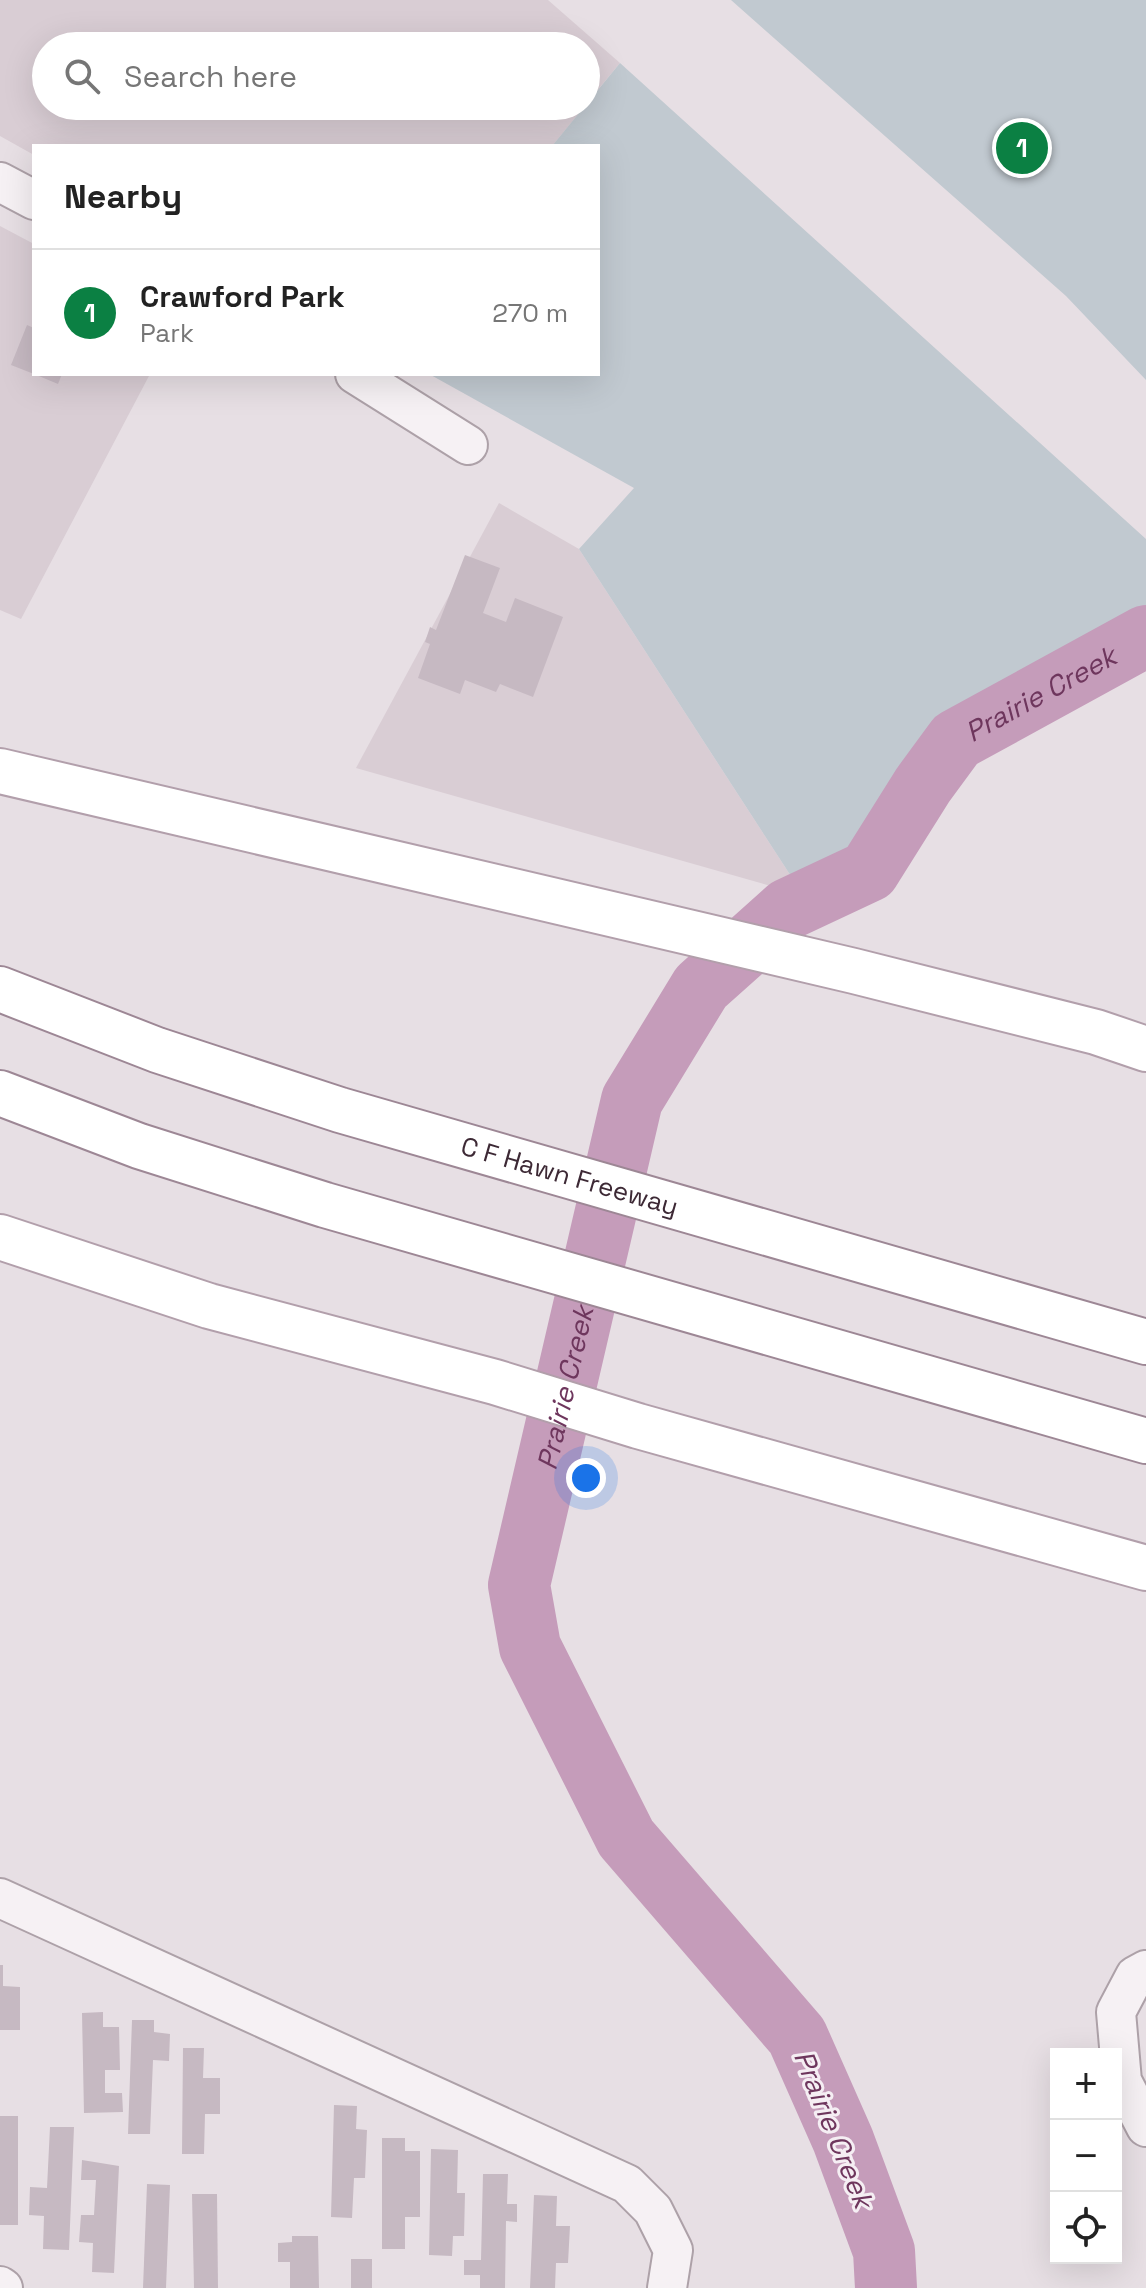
<!DOCTYPE html>
<meta charset="utf-8">
<style>
body{margin:0;font-family:"Space Grotesk",sans-serif;background:#f6f6f6;color:#222}
.controls{position:absolute;right:24px;bottom:24px;display:grid;overflow:hidden;border-radius:0px;box-shadow:0 8px 32px #0002}
.controls button{width:72px;height:72px;display:grid;place-items:center;padding:0;border:0;border-bottom:2px solid #e0e0e0;background:#fff;color:#222;font:40px sans-serif}
.you{position:absolute;left:586px;top:1478px;width:28px;height:28px;margin:-20px;border:6px solid #fff;border-radius:50%;background:#1a73e8;box-shadow:0 0 0 12px #1a73e833}
.badge{display:grid;place-items:center;width:52px;height:52px;border-radius:50%;background:#0b8043;color:#fff;font-size:26px;font-weight:700}
.pin{position:absolute;translate:-50% -50%;border:4px solid #fff;box-shadow:0 2px 8px #0006}
.list{margin:0;padding:0;list-style:none}
h2{display:flex;justify-content:space-between;align-items:center;height:104px;margin:0;padding:0 32px;font-size:34px}
h2 small{font-size:26px;font-weight:400;color:#767676}
.list li{display:grid;grid-template-columns:52px 1fr auto;gap:24px;align-items:center;box-sizing:border-box;height:128px;padding:0 32px;border-top:2px solid #e0e0e0}
.list b{display:block;font-size:30px;white-space:nowrap}
.list p{margin:0;font-size:26px;white-space:nowrap;color:#767676}
.list em{font-size:26px;font-style:normal;color:#767676}
.icon{flex:none;width:44px;height:44px;fill:none;stroke:currentColor;stroke-width:2;stroke-linecap:round;stroke-linejoin:round}
.map{position:relative;flex:none;width:1146px;height:2288px;overflow:hidden}
.search{position:absolute;background:#fff;box-shadow:0 8px 32px #0002;left:32px;top:32px;width:568px;height:88px;display:flex;align-items:center;gap:20px;box-sizing:border-box;padding:0 28px;border-radius:44px;color:#767676;font-size:30px}
.panel{position:absolute;background:#fff;box-shadow:0 8px 32px #0002;left:32px;top:144px;width:568px;height:232px;border-radius:0px}
.map>svg:first-child{display:block}
.built{fill:#d9cdd4}
.green{fill:#c1c9d0}
.lines{fill:none;stroke-linecap:round;stroke-linejoin:round}
.river{stroke:#c59cba;stroke-width:62}
.building{fill:#c6b9c2}
.minor-casing{stroke:#ada1a8;stroke-width:42}
.major-casing{stroke:#b29fab;stroke-width:48}
.highway-casing{stroke:#9d8795;stroke-width:48}
.minor{stroke:#f6f1f4;stroke-width:38}
.major{stroke:#fff;stroke-width:44}
.highway{stroke:#fff;stroke-width:44}
.labels{text-anchor:middle;stroke-width:6;stroke-linejoin:round;paint-order:stroke}
.street-label{font-size:26px;fill:#3d2935;stroke:#f5eef3}
.water-label{font-size:28px;font-style:italic;fill:#6e365d;stroke:#f5eef3}
</style>
<div class="map">
<svg width="1146" height="2288" viewBox="0 0 1146 2288">
<rect width="100%" height="100%" fill="#e7dfe4"/>
<g class="built">
<polygon points="0,0 548,0 620,63 586,104 586,46 46,46 46,106 585,106 552,146 34,146 34,155 0,136"/>
<polygon points="0,226 34,244 34,374 150,374 21,619 0,610"/>
<polygon points="499,503 579,549 798,887 792,892 356,768"/>
</g>
<g class="green">
<polygon points="731,0 1146,0 1146,380 1066,296"/>
<polygon points="620,63 1146,539 1146,624 798,887 579,549 634,488 429,374 598,374 598,146 552,146"/>
</g>
<g class="lines">
<path class="river" id="s1" d="M 886,2288 L 884,2251 L 843,2140 L 797,2036 L 626,1838 L 530,1647 L 519,1585 L 632,1100 L 701,987 L 788,909 L 869,871 L 923,785 L 956,740 L 1146,636"/>
</g>
<g class="building">
<polygon points="27,325 34,328 34,374 11,365"/>
<polygon points="34,374 62,374 58,384"/>
<polygon points="465,555 500,568 483,613 506,622 515,598 563,617 533,697 500,684 496,692 465,680 460,694 418,678 430,644 425,642 430,627 436,630"/>
<polygon points="0,1965 3,1965 3,1986 20,1987 20,2030 0,2030"/>
<polygon points="103,2012 103,2027 119,2027 120,2070 105,2070 105,2093 122,2093 123,2112 84,2113 82,2013"/>
<polygon points="132,2020 154,2020 154,2032 170,2034 169,2061 153,2060 150,2134 128,2134"/>
<polygon points="183,2048 204,2048 203,2078 220,2078 220,2114 205,2114 204,2154 182,2154"/>
<polygon points="334,2105 357,2106 356,2129 367,2130 365,2178 354,2178 352,2218 331,2217"/>
<rect x="0" y="2116" width="18" height="109"/>
<polygon points="50,2127 74,2127 69,2250 43,2249 44,2216 29,2215 30,2187 47,2188"/>
<polygon points="382,2138 405,2138 405,2151 420,2151 420,2217 405,2217 405,2249 382,2249"/>
<polygon points="431,2149 458,2150 457,2193 465,2193 464,2236 453,2236 452,2256 429,2255"/>
<polygon points="82,2160 119,2166 114,2273 92,2272 93,2243 79,2242 81,2215 94,2215 96,2180 81,2180"/>
<polygon points="483,2174 508,2174 507,2204 517,2204 517,2222 506,2221 505,2288 480,2288 480,2275 464,2275 464,2260 481,2260"/>
<polygon points="147,2184 170,2185 166,2288 143,2288"/>
<polygon points="192,2194 217,2194 218,2288 194,2288"/>
<polygon points="534,2195 557,2196 556,2226 570,2226 568,2263 556,2263 555,2288 530,2288"/>
<polygon points="292,2236 318,2236 319,2288 290,2288 290,2262 278,2262 278,2243 292,2242"/>
<rect x="351" y="2259" width="21" height="29"/>
</g>
<g class="lines">
<g class="minor-casing">
<g id="minor">
<polyline points="0,182 34,200"/>
<polyline points="355,374 468,445"/>
<polyline points="0,1898 627,2184 653,2210 673,2250 667,2288"/>
<polyline points="1146,1970 1135,1976 1116,2012 1122,2081 1146,2127"/>
<polyline points="0,2286 3,2288"/>
</g>
</g>
<g class="major-casing">
<g id="major">
<polyline points="0,771 854,971 1096,1032 1146,1049"/>
<polyline points="0,1237 209,1306 495,1382 638,1426 1146,1568"/>
</g>
</g>
<g class="highway-casing">
<g id="highway">
<path id="s2" d="M 0,989 L 157,1050 L 340,1110 L 1146,1342"/>
<polyline points="0,1093 139,1146 325,1205 1146,1441"/>
</g>
</g>
<use href="#minor" class="minor"/>
<use href="#major" class="major"/>
<use href="#highway" class="highway"/>
</g>
<g class="labels">
<g class="street-label">
<text dy="9" stroke="none"><textPath href="#s2" startOffset="600">C F Hawn Freeway</textPath></text>
</g>
<g class="water-label">
<text dy="10" stroke="none"><textPath href="#s1" startOffset="1898">Prairie Creek</textPath></text>
<text dy="10" stroke="none"><textPath href="#s1" startOffset="1010">Prairie Creek</textPath></text>
<text transform="translate(834 2129) rotate(68)" y="10">Prairie Creek</text>
</g>
</g>
</svg>
<div class="controls">
<button>+</button>
<button>−</button>
<button><svg class="icon" aria-label="locate" viewBox="0 0 24 24"><circle cx="12" cy="12" r="6"/><path d="M12 2v4M12 18v4M2 12h4M18 12h4"/></svg></button>
</div>
<div class="you"></div>
<div class="pin badge" style="left:1022px;top:148px">1</div>
<div class="search"><svg class="icon" aria-label="search" viewBox="0 0 24 24"><circle cx="10" cy="10" r="6"/><path d="M15 15l6 6"/></svg>Search here</div>
<section class="panel">
<h2>Nearby<small></small></h2>
<ul class="list">
<li><span class="badge">1</span><div><b>Crawford Park</b><p>Park</p></div><em>270 m</em></li>
</ul>
</section>
</div>
